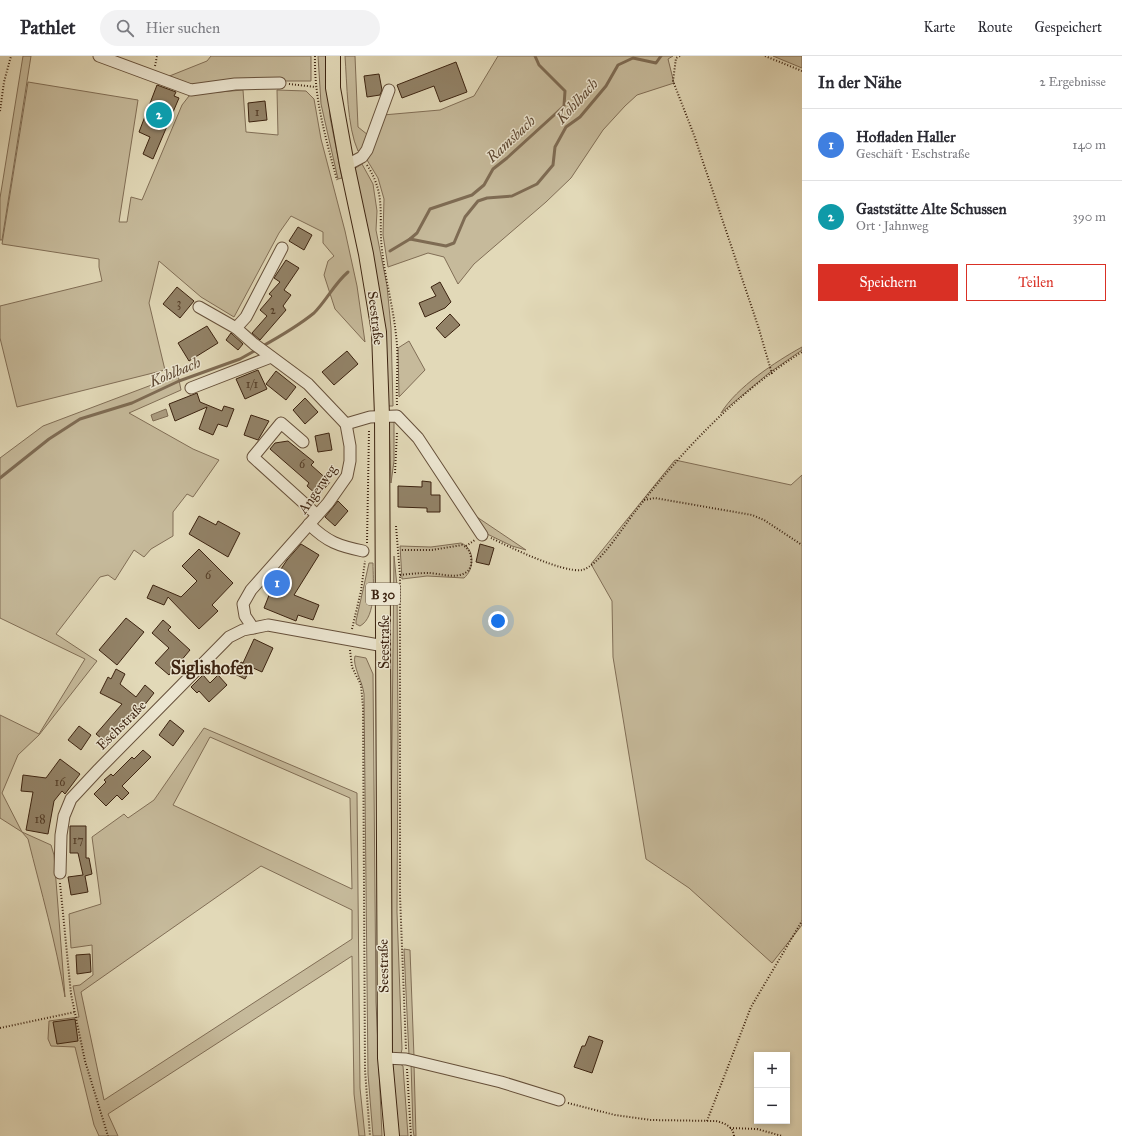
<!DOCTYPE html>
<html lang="de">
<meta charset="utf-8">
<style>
body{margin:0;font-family:"IM FELL Great Primer",serif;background:#f2f2f3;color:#2b2b33}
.controls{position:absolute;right:12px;bottom:12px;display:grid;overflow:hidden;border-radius:0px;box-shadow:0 2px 6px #0003}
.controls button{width:36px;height:36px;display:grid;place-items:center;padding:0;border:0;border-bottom:1px solid #e1e1e2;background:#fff;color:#2b2b33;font:20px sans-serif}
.you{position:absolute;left:498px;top:565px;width:14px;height:14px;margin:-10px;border:3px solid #fff;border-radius:50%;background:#1a73e8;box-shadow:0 0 0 6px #1a73e833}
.badge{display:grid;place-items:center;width:26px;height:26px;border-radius:50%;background:#d93025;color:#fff;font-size:13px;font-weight:700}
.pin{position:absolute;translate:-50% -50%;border:2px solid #fff;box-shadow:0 1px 4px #0006}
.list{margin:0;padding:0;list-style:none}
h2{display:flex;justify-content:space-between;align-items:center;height:52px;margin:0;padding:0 16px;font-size:17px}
h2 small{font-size:13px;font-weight:400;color:#7c7c81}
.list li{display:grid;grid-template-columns:26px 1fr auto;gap:12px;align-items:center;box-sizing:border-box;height:72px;padding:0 16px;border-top:1px solid #e1e1e2}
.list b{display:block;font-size:15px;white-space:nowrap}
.list p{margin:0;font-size:13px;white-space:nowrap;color:#7c7c81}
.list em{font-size:13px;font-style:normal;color:#7c7c81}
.actions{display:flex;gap:8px;padding:12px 16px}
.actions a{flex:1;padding:9px 0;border:1px solid #d93025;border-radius:0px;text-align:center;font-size:14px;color:#d93025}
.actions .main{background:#d93025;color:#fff}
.icon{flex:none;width:22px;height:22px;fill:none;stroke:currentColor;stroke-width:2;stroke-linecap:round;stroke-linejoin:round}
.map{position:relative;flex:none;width:802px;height:1080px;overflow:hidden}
header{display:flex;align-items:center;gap:24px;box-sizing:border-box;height:56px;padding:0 20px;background:#fff;border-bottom:1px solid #e1e1e2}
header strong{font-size:19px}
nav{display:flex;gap:22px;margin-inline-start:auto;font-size:14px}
.search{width:280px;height:36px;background:#f2f2f3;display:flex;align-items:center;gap:10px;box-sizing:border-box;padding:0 14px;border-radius:22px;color:#7c7c81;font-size:15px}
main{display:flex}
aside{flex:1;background:#fff}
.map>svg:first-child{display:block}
.green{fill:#c6ba9b;stroke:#816e56;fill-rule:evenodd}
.water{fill:#aa9b7f;stroke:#7e6b53}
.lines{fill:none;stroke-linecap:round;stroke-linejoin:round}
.stream{stroke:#7e6b53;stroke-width:3}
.building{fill:#928267;stroke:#3c2310}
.minor-casing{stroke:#66503a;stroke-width:13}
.major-casing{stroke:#3c2310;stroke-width:16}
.path{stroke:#3c2310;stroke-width:2;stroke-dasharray:1 2;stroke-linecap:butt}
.minor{stroke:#ece6d1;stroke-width:11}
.major{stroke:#e2d9b8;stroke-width:14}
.labels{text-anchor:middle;stroke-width:3;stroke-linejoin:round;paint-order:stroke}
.number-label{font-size:12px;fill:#523b26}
.shield{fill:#ece6d1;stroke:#715e4a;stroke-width:1}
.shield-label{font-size:13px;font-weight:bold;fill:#3c2310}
.street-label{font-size:14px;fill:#3c2310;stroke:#ece6d1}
.water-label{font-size:15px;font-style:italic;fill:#5d4731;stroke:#ece6d1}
.district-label{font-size:18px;font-weight:bold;fill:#3c2310;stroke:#ece6d1}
</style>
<header>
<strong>Pathlet</strong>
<div class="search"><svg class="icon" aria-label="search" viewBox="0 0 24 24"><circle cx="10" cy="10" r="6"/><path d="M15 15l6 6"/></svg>Hier suchen</div>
<nav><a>Karte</a><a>Route</a><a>Gespeichert</a></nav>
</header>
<main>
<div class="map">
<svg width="802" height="1080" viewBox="0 0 802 1080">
<rect width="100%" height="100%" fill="#e2d9b8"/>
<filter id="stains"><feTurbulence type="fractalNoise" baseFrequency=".005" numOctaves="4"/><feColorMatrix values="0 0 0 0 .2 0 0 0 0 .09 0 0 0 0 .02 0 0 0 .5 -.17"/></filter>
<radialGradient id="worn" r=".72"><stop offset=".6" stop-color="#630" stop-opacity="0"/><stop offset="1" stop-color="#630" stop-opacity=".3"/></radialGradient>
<g class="green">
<polygon points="23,0 31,0 2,184 0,184 0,142"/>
<polygon points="211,0 311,0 311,25 252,25 190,31 167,21 207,5"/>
<polygon points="318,0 327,0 330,61 342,122 338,123 321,48"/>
<path d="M 345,0 L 355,0 L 358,71 L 368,79 L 363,93 L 358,95 C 347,71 347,27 345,0 Z"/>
<polygon points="498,0 673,0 668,3 674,27 637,39 625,50 603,74 571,122 546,146 474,208 458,228 444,201 428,197 388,211 383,179 384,143 378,122 367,104 383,59 440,54 474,40"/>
<polygon points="773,0 802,0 802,12"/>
<polygon points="28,26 138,44 119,166 127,166 131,141 142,144 182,49 189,40 196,38 243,34 246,76 278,79 277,34 306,35 314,43 321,83 345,175 357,230 365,286 335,253 324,219 328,205 334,200 323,187 323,176 291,160 279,177 234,261 201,241 159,205 149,247 165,314 17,351 0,282 0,250 102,225 99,211 99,203 2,188"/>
<polygon points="362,108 373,128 377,155 376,174 387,230 391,272 393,350 388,350 354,113"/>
<polygon points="409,285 425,314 399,341 398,292"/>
<path d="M 802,291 L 802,294 L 769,317 L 721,357 C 737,331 775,306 802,291 Z"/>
<path d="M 178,319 L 181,334 L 129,357 L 193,393 L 219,404 L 193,441 L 187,438 L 173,456 L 173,480 L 151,493 L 144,501 L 134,494 L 115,524 L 108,519 L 100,521 L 56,578 L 97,605 L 39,679 L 18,699 L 2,737 L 22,776 L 51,789 L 54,799 L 65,941 C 56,887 41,835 28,783 L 22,776 L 0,762 L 0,659 L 39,678 L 85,603 L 0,562 L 0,402 L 43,370 Z"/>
<polygon points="389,365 394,366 394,405 391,427"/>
<polygon points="675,404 791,429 802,419 802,869 772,907 689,832 646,803 613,601 612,545 591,508"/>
<polygon points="465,453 526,494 512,490 483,476"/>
<path d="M 461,487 C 476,493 474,514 464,522 L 427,520 L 402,523 L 400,490 L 431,491 Z"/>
<polygon points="394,500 397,530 398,676 397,856 402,993 401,998 397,999 391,995 390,872"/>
<path d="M 369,507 L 373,507 C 373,524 377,561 360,570 L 356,568 L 356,565 Z"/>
<path d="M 355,600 L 366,602 L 373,618 L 376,946 L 382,1080 L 373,1080 L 368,1018 L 364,638 C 363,627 352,609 355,600 Z"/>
<path d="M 204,672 L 357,737 L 360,1032 L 365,1080 L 359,1080 L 354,1038 L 352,900 L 108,1058 L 118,1080 L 99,1080 L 94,1069 L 75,991 L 51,990 L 48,983 L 49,965 L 79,961 L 73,930 L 80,929 L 93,919 L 92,889 L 71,892 L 69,858 L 101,848 L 92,781 L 124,758 L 128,762 L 154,744 ZM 210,681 L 350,742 L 352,833 L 173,749 ZM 261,810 L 352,854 L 352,883 L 104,1044 L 81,936 Z"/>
<polygon points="404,893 410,894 414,1001 409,1000"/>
<polygon points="393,1006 397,1006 403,1010 408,1080 398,1080 392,1009"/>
<polygon points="411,1007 414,1008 416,1080 414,1080 413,1073"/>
</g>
<polygon class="water" points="166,353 168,360 153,365 151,359"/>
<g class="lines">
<g class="stream">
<polyline points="410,183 417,177 430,153 472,139 484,129 493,113 507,102 564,50 565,35 539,9 535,0"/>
<polyline points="390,195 410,183 446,190 454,187 465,161 478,145 487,142 512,140 537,128 553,109 555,91 566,71 580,61 606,30 618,9 633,2 656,7 661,0"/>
<path d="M 261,291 C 279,281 298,270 314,257 C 327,244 334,228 348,216"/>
<polyline points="0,422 49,383 80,363 132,347 179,325 240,303 256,294"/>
</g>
</g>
<g class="building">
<polygon points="456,6 467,36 440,46 434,30 402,42 397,29"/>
<polygon points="379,18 382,34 380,39 367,41 364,20"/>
<polygon points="157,29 176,36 174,40 179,42 153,103 143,98 150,81 139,76"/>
<polygon points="265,45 267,64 249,66 248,47"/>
<polygon points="298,171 312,179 304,194 289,185"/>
<polygon points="286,204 299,212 284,234 291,239 283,250 286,254 260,284 252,277 267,260 260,254 272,240 269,238 280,226 274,222"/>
<polygon points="440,226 451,246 445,252 425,261 419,247 436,240 431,231"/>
<polygon points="177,231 194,245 180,262 163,248"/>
<polygon points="450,258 460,269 445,282 436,272"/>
<polygon points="207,270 218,287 189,305 178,287"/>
<polygon points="231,277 243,288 238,294 226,284"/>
<polygon points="347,295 358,308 334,329 322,316"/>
<polygon points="258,314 267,333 245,343 236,323"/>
<polygon points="276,315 296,331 286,344 266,328"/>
<polygon points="197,337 200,346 222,355 224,350 234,353 227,371 218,368 213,379 199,373 207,351 175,365 169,348"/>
<polygon points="305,342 318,356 305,368 293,354"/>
<polygon points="251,359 269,365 258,384 244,379"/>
<polygon points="329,377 332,394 318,396 315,380"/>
<polygon points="288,385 314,406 311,409 330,426 318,440 307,430 309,427 270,393 275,387"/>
<polygon points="422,425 431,426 431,439 440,439 440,456 427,456 427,452 398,451 398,430 422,431"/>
<polygon points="338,445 348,455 335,470 325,461"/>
<polygon points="199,460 216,469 218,465 240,477 228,501 189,478"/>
<polygon points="301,488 319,499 294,539 319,549 313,564 298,559 296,565 264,552 277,519 287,504"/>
<polygon points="480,488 494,492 489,509 476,506"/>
<polygon points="199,493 233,527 212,549 218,555 199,573 168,541 164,549 147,542 153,529 181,541 197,525 182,510"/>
<polygon points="126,562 144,576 117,609 99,594"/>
<polygon points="163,564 171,571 168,574 190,594 169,619 155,607 169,592 152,577"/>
<polygon points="254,583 273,592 262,616 251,611 245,623 235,618 241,606 243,607"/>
<polygon points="116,613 125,618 120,628 136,641 145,629 154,637 136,660 134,658 108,688 96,678 122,648 100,637 108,621 111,623"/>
<polygon points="203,619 210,627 218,619 227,629 209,646 199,635 197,637 191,631"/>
<polygon points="170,664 184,675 173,690 159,679"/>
<polygon points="79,670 91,679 81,694 68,684"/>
<polygon points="143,694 151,701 122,730 129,737 122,744 117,739 106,750 94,738 106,726 104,724 111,718 113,720 132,701 134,703"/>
<polygon points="60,703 80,718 65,738 62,735 54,745 48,778 26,774 33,736 21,735 23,719 46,722"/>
<polygon points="70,770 86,770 86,802 89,802 92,818 85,820 88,836 71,839 68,821 83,819 78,797 70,797"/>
<polygon points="90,898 91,916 77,918 76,899"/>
<polygon points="75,963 78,985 57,988 53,966"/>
<polygon points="589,980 603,985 592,1017 574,1011 582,990 585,990"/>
</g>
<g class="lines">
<g class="minor-casing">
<g id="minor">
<polyline points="99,0 191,34 235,28 280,27"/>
<polyline points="347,109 362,101 367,94 389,34"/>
<polyline points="199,251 236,272 254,288 308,328 346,368"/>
<polyline points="236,272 246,261 282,192"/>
<polyline points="191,332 271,301"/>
<polyline points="346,368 370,361 397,360 418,382 482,479"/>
<polyline points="303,386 281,367 253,401 317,459"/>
<path d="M 309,468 C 327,486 339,490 363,495"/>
<polyline points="253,572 245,560 243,548 251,534 328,447 347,420 350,405 350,390 346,368"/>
<polyline points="60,817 61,779 64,760 71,743 99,713 229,581 243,574 268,569 384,590"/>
<polyline points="385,1002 406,1003 501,1026 559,1044"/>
</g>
</g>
<g class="major-casing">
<polyline id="major" points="333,0 333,32 347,109 366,198 379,276 382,360 385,1002 392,1080"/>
</g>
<g class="path">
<path d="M 315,0 C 314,43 326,83 337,124"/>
<polyline points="680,0 676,2 673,25 694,79 759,273 772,318"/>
<polyline points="765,0 802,15"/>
<polyline points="155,10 157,0"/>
<polyline points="289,28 316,31"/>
<polyline points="0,55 4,26 11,0"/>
<path d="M 367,109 C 387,140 378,160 382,194 C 385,222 393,250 396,279 C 399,302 396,326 397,349"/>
<polyline points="395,417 397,376"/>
<polyline points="644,444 655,442 752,459 764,464 802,489"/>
<polyline points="396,470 400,519 400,840 406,993"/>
<path d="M 491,482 C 510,491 562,517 582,514 C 599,510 623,471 634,457 C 681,396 736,337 802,296"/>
<polyline points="367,487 369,375"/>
<polyline points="466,490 475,484"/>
<path d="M 400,519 C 409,518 418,517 428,517 C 438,517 455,523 465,517 C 471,514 472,507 471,501 C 470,495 467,491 462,489 L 432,494 L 401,494"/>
<polyline points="352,573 361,535 365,505"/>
<polyline points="350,594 352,611 361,629 363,651 365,1014 370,1080"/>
<polyline points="60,827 71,938 85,1005 108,1080"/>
<polyline points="0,972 75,956"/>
<polyline points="407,1013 411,1080"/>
<path d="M 568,1047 L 615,1059 L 651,1064 L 716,1065 C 724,1067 733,1070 734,1080"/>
<polyline points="707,1065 751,951 802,865"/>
<polyline points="730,1072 757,1073 782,1080"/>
</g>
<use href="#minor" class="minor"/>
<use href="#major" class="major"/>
</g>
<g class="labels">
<g class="number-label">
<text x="257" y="60">1</text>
<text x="179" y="251">3</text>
<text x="273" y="258">2</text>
<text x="252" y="332">1/1</text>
<text x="302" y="412">6</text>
<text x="208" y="523">6</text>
<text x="60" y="730">16</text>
<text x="40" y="767">18</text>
<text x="78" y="788">17</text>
</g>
<rect class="shield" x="366" y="527" width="34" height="22" rx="3"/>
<g class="shield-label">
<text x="383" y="543">B 30</text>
</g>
<g class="street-label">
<text transform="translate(376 262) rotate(83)" y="5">Seestraße</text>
<text transform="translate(317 433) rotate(-55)" y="5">Angerweg</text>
<text transform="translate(384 586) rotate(-90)" y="5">Seestraße</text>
<text transform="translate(121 669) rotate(-45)" y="5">Eschstraße</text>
<text transform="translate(383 910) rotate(-91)" y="5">Seestraße</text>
</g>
<g class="water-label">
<text transform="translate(577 45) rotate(-48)" y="5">Kohlbach</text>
<text transform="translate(511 83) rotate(-43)" y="5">Ramsbach</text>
<text transform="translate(175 316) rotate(-23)" y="5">Kohlbach</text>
</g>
<g class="district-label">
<text x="212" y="618">Siglishofen</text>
</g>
</g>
<rect width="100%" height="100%" filter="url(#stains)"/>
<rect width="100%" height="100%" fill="url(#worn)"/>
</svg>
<div class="controls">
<button>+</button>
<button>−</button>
</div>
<div class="you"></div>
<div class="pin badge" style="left:277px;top:527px;background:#3f7fe0">1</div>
<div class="pin badge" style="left:159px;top:59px;background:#0f9aa8">2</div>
</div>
<aside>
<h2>In der Nähe<small>2 Ergebnisse</small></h2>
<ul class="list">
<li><span class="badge" style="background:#3f7fe0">1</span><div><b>Hofladen Haller</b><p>Geschäft · Eschstraße</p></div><em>140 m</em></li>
<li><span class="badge" style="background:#0f9aa8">2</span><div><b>Gaststätte Alte Schussen</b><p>Ort · Jahnweg</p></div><em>390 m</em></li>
</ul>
<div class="actions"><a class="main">Speichern</a><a>Teilen</a></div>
</aside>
</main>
